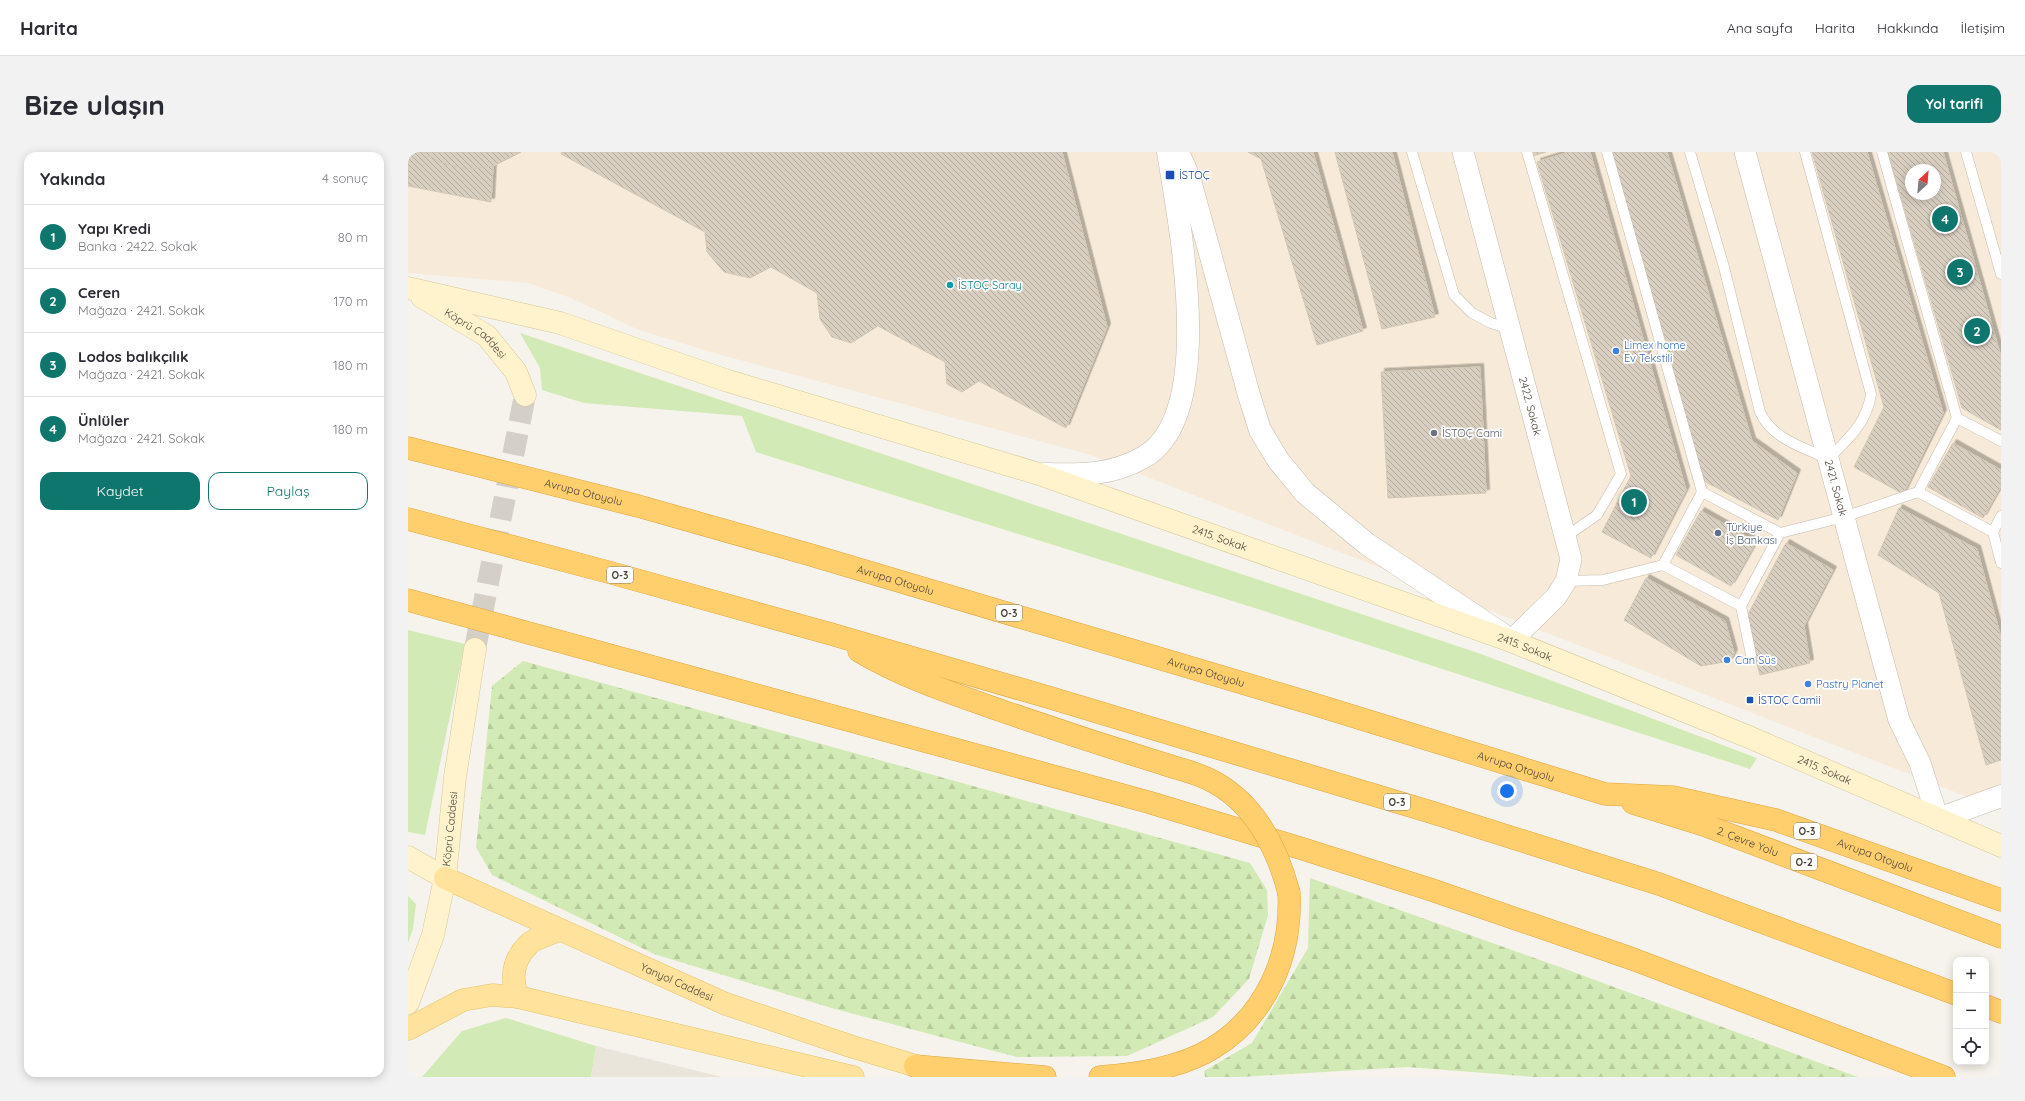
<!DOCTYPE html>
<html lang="tr">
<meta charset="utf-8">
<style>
body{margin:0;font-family:Quicksand,sans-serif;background:#f2f2f3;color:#2b2b33}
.controls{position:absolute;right:12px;bottom:12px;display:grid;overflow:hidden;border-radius:8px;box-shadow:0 2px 10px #0003}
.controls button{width:36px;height:36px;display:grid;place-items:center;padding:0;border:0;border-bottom:1px solid #e1e1e2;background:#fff;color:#2b2b33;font:20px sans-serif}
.compass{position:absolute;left:1497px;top:12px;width:36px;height:36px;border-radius:50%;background:#fff;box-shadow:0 2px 10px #0003;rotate:26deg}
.you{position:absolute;left:1099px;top:639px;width:14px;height:14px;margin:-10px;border:3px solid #fff;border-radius:50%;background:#1a73e8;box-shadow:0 0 0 6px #1a73e833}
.badge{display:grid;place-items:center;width:26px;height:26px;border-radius:50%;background:#0f766e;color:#fff;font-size:13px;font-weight:700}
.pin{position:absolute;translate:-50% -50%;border:2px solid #fff;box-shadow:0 1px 4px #0006}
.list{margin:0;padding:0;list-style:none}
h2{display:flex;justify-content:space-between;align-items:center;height:52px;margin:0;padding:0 16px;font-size:17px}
h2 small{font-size:13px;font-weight:400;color:#7c7c81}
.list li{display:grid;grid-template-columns:26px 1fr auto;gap:12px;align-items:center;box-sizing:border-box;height:64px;padding:0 16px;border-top:1px solid #e1e1e2}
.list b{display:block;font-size:15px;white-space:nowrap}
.list p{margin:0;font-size:13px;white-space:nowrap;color:#7c7c81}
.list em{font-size:13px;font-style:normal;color:#7c7c81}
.actions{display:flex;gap:8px;padding:12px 16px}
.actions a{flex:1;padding:9px 0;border:1px solid #0f766e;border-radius:12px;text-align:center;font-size:14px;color:#0f766e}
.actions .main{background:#0f766e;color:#fff}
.icon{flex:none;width:22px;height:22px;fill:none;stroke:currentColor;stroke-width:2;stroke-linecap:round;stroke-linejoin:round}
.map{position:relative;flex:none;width:1593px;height:925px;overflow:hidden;border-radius:12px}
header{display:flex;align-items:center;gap:24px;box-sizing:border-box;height:56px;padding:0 20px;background:#fff;border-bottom:1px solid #e1e1e2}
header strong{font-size:19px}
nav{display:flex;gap:22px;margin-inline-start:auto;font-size:14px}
.intro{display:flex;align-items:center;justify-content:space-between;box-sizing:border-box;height:96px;padding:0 24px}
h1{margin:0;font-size:28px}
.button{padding:10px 18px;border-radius:12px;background:#0f766e;color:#fff;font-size:14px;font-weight:700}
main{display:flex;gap:24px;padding:0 24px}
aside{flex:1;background:#fff;border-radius:12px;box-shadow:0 2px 10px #0003}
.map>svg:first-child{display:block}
.residential{fill:#eae5da}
.commercial{fill:#f7ead8;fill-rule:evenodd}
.grass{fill:#d2eab5}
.forest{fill:url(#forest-firs)}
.building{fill:url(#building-back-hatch);stroke:#d3c7b4;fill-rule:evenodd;filter:url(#shadow)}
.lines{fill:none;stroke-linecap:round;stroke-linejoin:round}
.secondary-tunnel{stroke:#d4d0c8;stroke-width:22;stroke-dasharray:22 11;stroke-linecap:butt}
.service-casing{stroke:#c2bbae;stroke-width:11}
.minor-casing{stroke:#c2bbae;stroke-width:22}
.tertiary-casing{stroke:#c2bbae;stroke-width:23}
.secondary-casing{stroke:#d6c79b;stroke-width:23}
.primary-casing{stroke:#e6c16a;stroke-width:23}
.motorway-casing{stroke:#e0a43c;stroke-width:23}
.service{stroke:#fff;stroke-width:10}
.minor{stroke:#fff;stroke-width:21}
.tertiary{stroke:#fff;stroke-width:22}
.secondary{stroke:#fff3cd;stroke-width:22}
.primary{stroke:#ffe39c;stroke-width:22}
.motorway{stroke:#ffcf6e;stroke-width:22}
.motorway-bridge-casing{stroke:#e0a43c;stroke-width:23;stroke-linecap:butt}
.motorway-bridge{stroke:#ffcf6e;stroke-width:22}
.transit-dot{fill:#1a4fb4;stroke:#fff;stroke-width:1.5}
.culture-dot{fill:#0f9aa8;stroke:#fff;stroke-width:1.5}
.shop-dot{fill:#3f7fe0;stroke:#fff;stroke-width:1.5}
.worship-dot{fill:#6b7280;stroke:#fff;stroke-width:1.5}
.service-dot{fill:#5c6f8a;stroke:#fff;stroke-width:1.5}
.labels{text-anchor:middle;stroke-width:3.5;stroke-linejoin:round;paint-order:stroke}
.shield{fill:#fff;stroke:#817c74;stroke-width:1}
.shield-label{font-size:10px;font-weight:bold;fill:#4b4439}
.transit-label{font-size:11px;fill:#164399;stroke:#fff;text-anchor:start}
.culture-label{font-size:11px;fill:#0d838f;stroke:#fff;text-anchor:start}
.street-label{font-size:11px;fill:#4b4439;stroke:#fff}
.shop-label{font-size:11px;fill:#366cbe;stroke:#fff;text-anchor:start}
.worship-label{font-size:11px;fill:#5b616d;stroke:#fff;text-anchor:start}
.service-label{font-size:11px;fill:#4e5e75;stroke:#fff;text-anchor:start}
</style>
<header>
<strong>Harita</strong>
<nav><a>Ana sayfa</a><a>Harita</a><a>Hakkında</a><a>İletişim</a></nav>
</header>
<div class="intro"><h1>Bize ulaşın</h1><a class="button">Yol tarifi</a></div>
<main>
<aside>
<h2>Yakında<small>4 sonuç</small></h2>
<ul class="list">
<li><span class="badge">1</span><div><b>Yapı Kredi</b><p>Banka · 2422. Sokak</p></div><em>80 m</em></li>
<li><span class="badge">2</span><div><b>Ceren</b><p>Mağaza · 2421. Sokak</p></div><em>170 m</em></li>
<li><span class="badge">3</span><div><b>Lodos balıkçılık</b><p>Mağaza · 2421. Sokak</p></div><em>180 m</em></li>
<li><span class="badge">4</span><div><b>Ünlüler</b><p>Mağaza · 2421. Sokak</p></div><em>180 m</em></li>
</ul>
<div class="actions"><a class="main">Kaydet</a><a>Paylaş</a></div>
</aside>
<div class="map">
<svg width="1593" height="925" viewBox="0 0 1593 925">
<defs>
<pattern id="forest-firs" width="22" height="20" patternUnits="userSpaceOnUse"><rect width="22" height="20" fill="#d2eab5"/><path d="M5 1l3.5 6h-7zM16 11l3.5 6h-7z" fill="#b6ca9c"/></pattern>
<pattern id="building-back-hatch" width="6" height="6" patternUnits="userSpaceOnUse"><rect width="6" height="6" fill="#d8cfc1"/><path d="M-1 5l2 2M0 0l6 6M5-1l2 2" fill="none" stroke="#b1aa9e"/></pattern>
<filter id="shadow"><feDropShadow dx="3.5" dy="-3.5" stdDeviation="0" flood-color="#0004"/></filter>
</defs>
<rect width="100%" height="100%" fill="#f6f3ec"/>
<polygon class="residential" points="188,894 314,925 183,925"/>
<path class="commercial" d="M 0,0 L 1593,0 L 1593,658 L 683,303 L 313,203 L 231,178 L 163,146 L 120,131 L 0,121 ZM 1503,18 L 1527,18 L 1527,42 L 1503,42 Z"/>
<g class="grass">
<polygon points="112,181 1073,502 1349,606 1342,617 853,458 348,300 334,264 176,251 134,238 132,216"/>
<polygon points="0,478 57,492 17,683 0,680"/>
<polygon points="0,744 8,752 5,777 0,791"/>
<polygon points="98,866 188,894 183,925 14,925 54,879"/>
</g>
<g class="forest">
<polygon points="115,509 842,711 859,738 860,763 841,827 805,865 719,904 609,905 427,857 246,802 84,723 68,695 84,534"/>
<polygon points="902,726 1149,814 1450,925 1126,925 1000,915 832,925 797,925 796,919 844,891 900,796"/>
</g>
<g class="building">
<polygon points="0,0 113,0 85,14 83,50 0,34"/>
<polygon points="15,0 113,0 85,14 58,17 32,10"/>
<polygon points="154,0 654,0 699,175 658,276 571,229 554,240 539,232 537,210 470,174 443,191 424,185 412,167 409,141 363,115 342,126 316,120 299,100 297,80 153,2"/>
<polygon points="840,0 905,0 955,179 909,193 853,7"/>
<polygon points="927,0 984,0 1027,165 974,177"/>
<polygon points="1120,0 1138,0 1122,5"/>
<polygon points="1161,0 1182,0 1278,338 1243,406 1194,380 1223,324 1129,10"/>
<polygon points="1203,0 1259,0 1344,289 1389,321 1370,368 1294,328"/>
<polygon points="1404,0 1459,0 1535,261 1495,342 1446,315 1476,255"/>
<path d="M 1480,0 L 1535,0 L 1593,205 L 1593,278 L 1554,256 ZM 1503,18 L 1527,18 L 1527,42 L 1503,42 Z"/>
<polygon points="1072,215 1078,341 980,346 973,220"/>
<polygon points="1545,291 1593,318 1593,334 1575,366 1520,335"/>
<polygon points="1491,356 1569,397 1593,486 1593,608 1578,613 1531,441 1470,403"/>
<polygon points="1293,359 1348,390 1323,434 1268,403"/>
<polygon points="1378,391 1425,418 1396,474 1402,511 1352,523 1337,468"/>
<polygon points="1238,426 1317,469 1326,501 1322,509 1293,514 1216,468"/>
</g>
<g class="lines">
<polyline class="secondary-tunnel" points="67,497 117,243"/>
<g class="service-casing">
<g id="service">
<polyline points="1004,0 1046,143 1064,161 1083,171 1102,177"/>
<polyline points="1119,0 1213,322 1189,363 1157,385"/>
<polyline points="1199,0 1294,340"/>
<path d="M 1282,0 L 1316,115 L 1352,260 C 1364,287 1395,295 1420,307 C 1440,287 1459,271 1463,242 L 1397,0"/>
<polyline points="1474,0 1549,266"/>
<polyline points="1558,0 1593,122"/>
<polyline points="1510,340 1585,380 1593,364"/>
<polyline points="1585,380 1593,411"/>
<polyline points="1255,413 1294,340 1372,381 1436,365 1510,340 1549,266 1593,289"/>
<polyline points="1158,429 1195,428 1255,413 1333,454 1372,381"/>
<polyline points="1333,454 1343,503"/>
</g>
</g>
<g class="minor-casing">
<g id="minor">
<path id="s1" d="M 1055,0 L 1163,407 L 1158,429 L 1148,445 L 1103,489"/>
<path id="s2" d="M 1337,0 L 1491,568 L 1512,611 L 1530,667"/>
</g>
</g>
<g class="tertiary-casing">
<g id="tertiary">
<polyline points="770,0 781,25 841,243 852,278 870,308 897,341 959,392 1094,482"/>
<path d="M 636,322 C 673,323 703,324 736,305 C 810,262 771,70 760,0"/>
<polyline points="1530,667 1593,644"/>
</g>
</g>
<g class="secondary-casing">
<g id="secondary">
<path id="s3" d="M 0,136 L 152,171 L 317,228 L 631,322 L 1103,489 L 1341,585 L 1593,694"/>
<path id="s4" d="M 14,145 L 79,184 L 108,220 L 117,243"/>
<polyline points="0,705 37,726"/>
<path id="s5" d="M 0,851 L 25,783 L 37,726 L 47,625 L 67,497"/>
</g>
</g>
<g class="primary-casing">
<g id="primary">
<path id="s6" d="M 37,726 L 318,852 L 442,894 L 525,919"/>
<path d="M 110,845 C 102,826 105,808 120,793 C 126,786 143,782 151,778"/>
<polyline points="0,877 55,848 84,843 110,845 445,925"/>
</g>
</g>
<g class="motorway-casing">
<g id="motorway">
<path id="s7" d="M 0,296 L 230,354 L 403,403 L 902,551 L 1197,642 L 1265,645 L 1368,668 L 1593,748"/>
<polyline points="0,367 200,420 423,482 643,546 1026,661 1251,732 1548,842"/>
<polyline points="0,448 740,650 892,696 1021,737 1222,806 1536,925"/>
<path d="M 451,499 C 498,527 549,543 600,561 C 652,579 704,596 756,612"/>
<path id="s8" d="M 1225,651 L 1296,673 L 1593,785"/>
<polyline points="1578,854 1593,860"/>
<polyline points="507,914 637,925"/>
<path d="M 692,925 C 728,922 773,916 805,896 C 859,863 884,803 881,741"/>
</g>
</g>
<use href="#service" class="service"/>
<use href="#minor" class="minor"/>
<use href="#tertiary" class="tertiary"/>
<use href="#secondary" class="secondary"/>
<use href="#primary" class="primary"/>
<use href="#motorway" class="motorway"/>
<g class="motorway-bridge-casing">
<path id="motorway-bridge" d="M 756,612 C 771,617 786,620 800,627 C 845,648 869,695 881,741"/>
</g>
<use href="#motorway-bridge" class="motorway-bridge"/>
</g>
<g class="transit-dot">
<rect x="757" y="18" width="10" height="10" rx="2"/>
<rect x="1338" y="544" width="8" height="8" rx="2"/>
</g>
<circle class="culture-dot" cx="542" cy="133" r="4"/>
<g class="shop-dot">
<circle cx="1208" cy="199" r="4"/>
<circle cx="1319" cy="508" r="4"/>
<circle cx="1400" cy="532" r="4"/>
</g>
<circle class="worship-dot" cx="1026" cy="281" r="4"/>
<circle class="service-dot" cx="1310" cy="381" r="4"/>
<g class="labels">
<g class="shield">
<rect x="199" y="415" width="26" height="16" rx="3"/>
<rect x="588" y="453" width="26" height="16" rx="3"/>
<rect x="976" y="642" width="26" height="16" rx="3"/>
<rect x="1386" y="671" width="26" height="16" rx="3"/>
<rect x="1383" y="702" width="26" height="16" rx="3"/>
</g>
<g class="shield-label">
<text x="212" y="427">O-3</text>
<text x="601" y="465">O-3</text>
<text x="989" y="654">O-3</text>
<text x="1399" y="683">O-3</text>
<text x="1396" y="714">O-2</text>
</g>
<g class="transit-label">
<text x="771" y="27">İSTOÇ</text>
<text x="1350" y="552">İSTOÇ Camii</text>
</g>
<g class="culture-label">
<text x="550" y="137">İSTOÇ Saray</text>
</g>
<g class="street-label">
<text dy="4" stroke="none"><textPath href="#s4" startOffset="65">Köprü Caddesi</textPath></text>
<text dy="4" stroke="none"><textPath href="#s1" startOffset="263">2422. Sokak</textPath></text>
<text dy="4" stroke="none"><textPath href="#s2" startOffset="348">2421. Sokak</textPath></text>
<text dy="4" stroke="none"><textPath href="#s7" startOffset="181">Avrupa Otoyolu</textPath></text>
<text dy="4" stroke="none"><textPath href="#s3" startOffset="850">2415. Sokak</textPath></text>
<text dy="4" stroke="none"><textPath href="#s7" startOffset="505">Avrupa Otoyolu</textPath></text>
<text dy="4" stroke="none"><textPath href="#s3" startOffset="1174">2415. Sokak</textPath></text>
<text dy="4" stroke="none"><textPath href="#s7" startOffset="829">Avrupa Otoyolu</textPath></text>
<text dy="4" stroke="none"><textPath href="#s7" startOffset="1153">Avrupa Otoyolu</textPath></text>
<text dy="4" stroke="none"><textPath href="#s3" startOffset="1498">2415. Sokak</textPath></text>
<text dy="4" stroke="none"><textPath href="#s5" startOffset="180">Köprü Caddesi</textPath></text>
<text dy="4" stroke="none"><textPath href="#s8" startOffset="121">2. Çevre Yolu</textPath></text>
<text dy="4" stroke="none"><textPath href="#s7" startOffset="1525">Avrupa Otoyolu</textPath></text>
<text dy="4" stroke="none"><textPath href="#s6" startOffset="254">Yanyol Caddesi</textPath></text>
</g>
<g class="shop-label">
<text x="1216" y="197">Limex home<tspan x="1216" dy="13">Ev Tekstili</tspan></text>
<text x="1327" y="512">Can Süs</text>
<text x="1408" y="536">Pastry Planet</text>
</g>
<g class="worship-label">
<text x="1034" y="285">İSTOÇ Cami</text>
</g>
<g class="service-label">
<text x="1318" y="379">Türkiye<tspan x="1318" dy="13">İş Bankası</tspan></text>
</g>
</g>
</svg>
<div class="controls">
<button>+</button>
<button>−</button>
<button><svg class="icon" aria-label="locate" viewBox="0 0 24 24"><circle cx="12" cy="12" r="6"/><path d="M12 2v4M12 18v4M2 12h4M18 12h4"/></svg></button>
</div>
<svg class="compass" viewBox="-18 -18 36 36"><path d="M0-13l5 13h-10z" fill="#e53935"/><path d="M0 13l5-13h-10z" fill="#7c7c81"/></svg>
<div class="you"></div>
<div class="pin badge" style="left:1226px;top:350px">1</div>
<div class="pin badge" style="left:1569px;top:179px">2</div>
<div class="pin badge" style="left:1552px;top:120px">3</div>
<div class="pin badge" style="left:1537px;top:67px">4</div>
</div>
</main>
